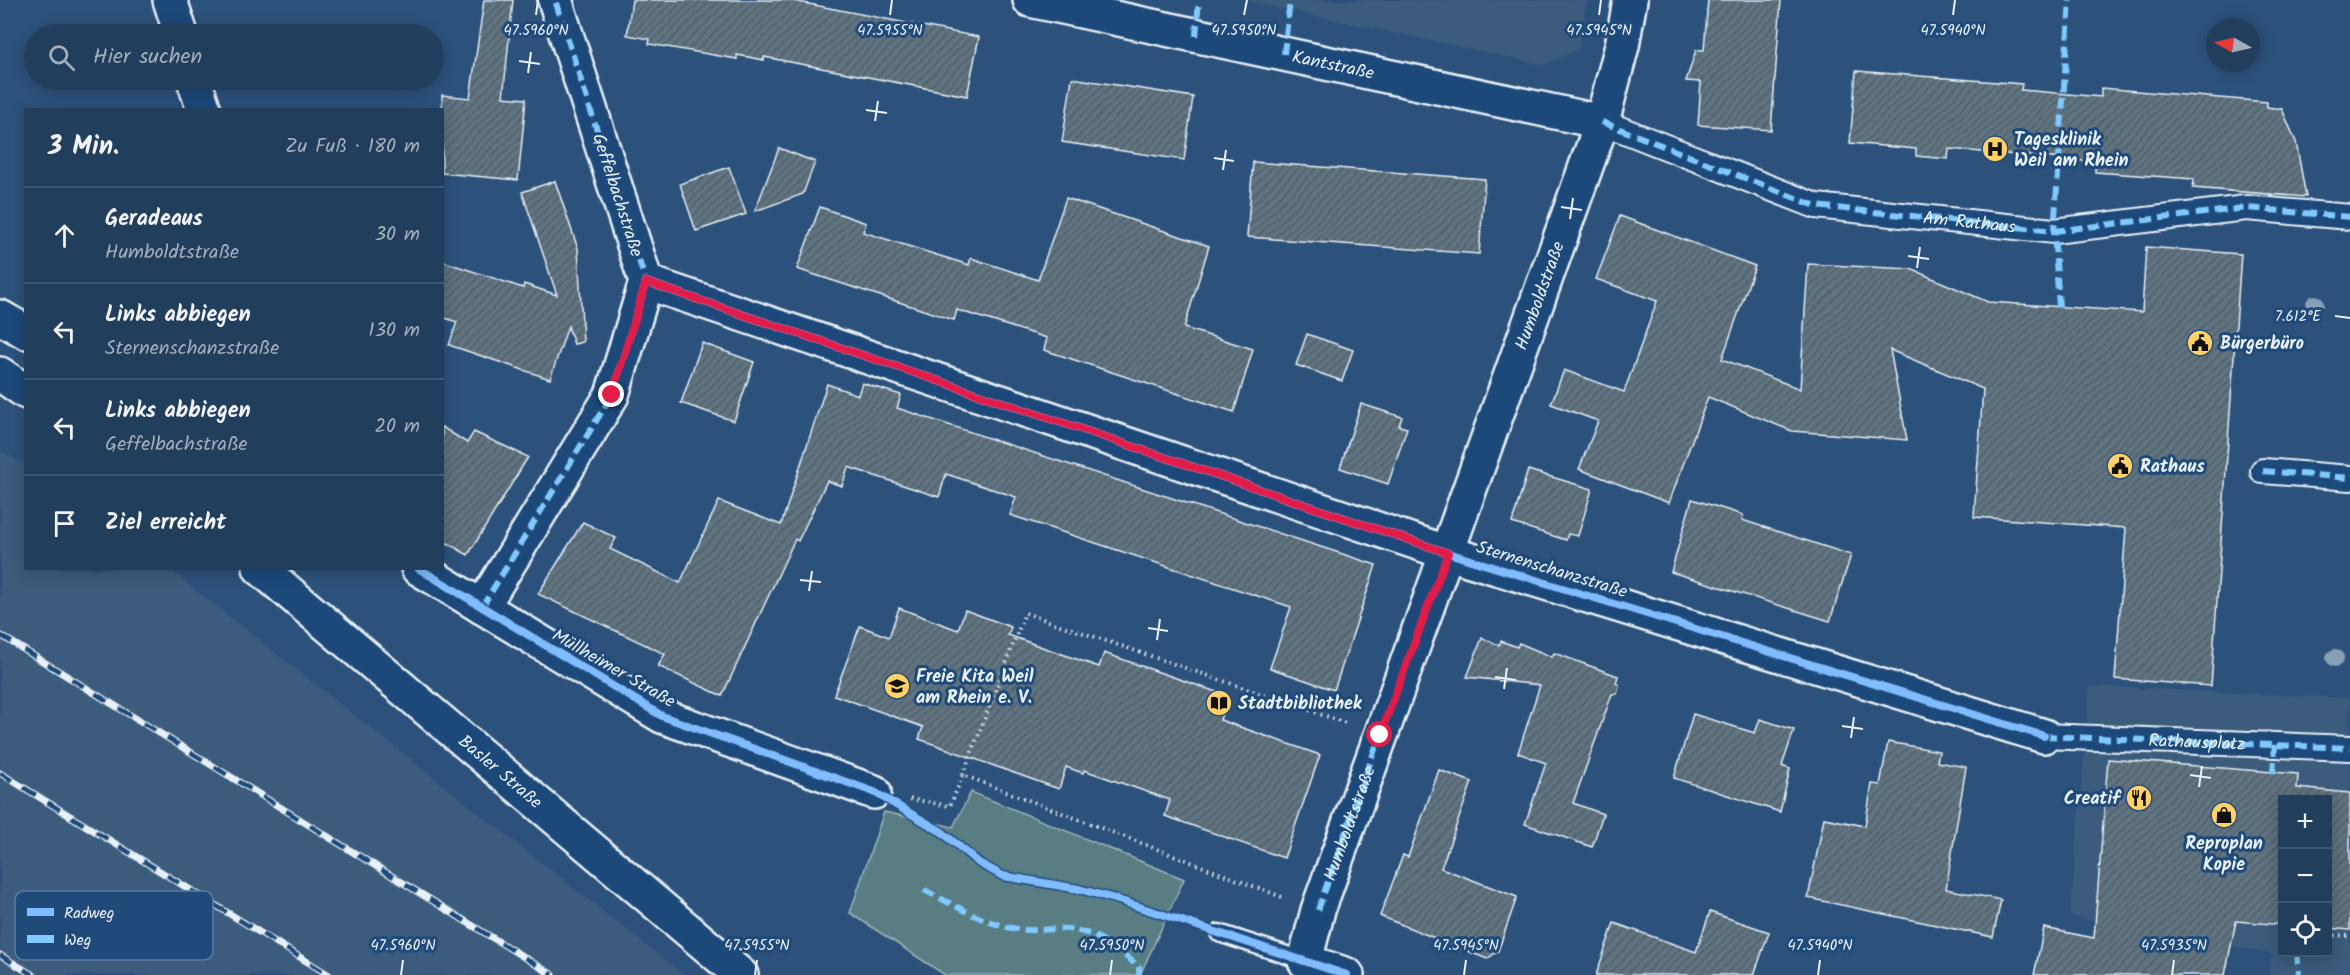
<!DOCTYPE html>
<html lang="de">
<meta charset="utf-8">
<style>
body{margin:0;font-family:Kalam,sans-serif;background:#294562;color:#f1f3f6}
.controls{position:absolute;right:18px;bottom:18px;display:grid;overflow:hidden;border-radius:0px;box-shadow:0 3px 15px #0003}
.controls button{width:54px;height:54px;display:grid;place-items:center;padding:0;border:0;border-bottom:2px solid #3e5772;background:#213e5c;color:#f1f3f6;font:30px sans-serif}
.compass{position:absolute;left:2206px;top:18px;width:54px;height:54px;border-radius:50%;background:#213e5c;box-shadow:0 3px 15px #0003;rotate:278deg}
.stop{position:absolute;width:18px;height:18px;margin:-14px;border:4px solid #e11d48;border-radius:50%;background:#fff}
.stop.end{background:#e11d48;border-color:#fff;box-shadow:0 2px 6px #0008}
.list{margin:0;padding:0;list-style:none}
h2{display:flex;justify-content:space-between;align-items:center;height:78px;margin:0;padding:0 24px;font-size:26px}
h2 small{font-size:20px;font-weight:400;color:#a2aebb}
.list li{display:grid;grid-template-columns:39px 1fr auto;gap:18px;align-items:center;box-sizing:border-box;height:96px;padding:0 24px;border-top:2px solid #3e5772}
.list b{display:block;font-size:22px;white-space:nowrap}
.list p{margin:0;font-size:20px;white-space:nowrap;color:#a2aebb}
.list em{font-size:20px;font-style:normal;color:#a2aebb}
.icon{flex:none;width:33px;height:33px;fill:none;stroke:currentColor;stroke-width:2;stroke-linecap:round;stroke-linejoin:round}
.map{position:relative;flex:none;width:2350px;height:975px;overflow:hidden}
.search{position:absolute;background:#213e5c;box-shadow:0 3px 15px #0003;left:24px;top:24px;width:420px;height:66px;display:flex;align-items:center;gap:15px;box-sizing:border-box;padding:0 21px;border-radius:33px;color:#a2aebb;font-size:22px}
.panel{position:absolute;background:#213e5c;box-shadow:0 3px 15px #0003;left:24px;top:108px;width:420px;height:462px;border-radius:0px}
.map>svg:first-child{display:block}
.built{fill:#3b5c7d;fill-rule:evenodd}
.green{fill:#587d82;stroke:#a0b7bd;stroke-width:1.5}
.building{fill:url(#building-hatch);stroke:#e8f1f8;stroke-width:1.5}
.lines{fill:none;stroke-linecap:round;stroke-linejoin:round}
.service-casing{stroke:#e8f1f8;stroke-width:21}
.pedestrian-casing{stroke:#e8f1f8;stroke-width:28}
.minor-casing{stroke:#e8f1f8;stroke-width:38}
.primary-casing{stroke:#e8f1f8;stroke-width:38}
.path{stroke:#e8f1f8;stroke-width:4;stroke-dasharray:1.5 4.5;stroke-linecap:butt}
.service{stroke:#1f4a7a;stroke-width:16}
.pedestrian{stroke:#1f4a7a;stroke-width:24}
.minor{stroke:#1f4a7a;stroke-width:33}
.primary{stroke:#1f4a7a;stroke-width:33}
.rail-casing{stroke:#e8f1f8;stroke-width:7}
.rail{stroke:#1f4a7a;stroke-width:4.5;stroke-dasharray:14;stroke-linecap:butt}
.quiet{stroke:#80caff;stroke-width:6;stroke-dasharray:12 6;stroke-linecap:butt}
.cycleway-casing{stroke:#1f4a7a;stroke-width:11}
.cycleway{stroke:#80bcff;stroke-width:8}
.tree{fill:#87a0b6}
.route{stroke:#e11d48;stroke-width:8}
.ticks{fill:none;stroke:#e8f1f8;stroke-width:2}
.labels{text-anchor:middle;stroke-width:6;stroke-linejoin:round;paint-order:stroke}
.street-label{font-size:18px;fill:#e8f1f8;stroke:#1f4a7a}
.poi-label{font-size:18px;font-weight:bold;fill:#e8f1f8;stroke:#1f4a7a;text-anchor:start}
.key{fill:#1f4a7a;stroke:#5b7ca0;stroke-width:1.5}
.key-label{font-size:16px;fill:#e8f1f8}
.ticks-label{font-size:15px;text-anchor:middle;fill:#e8f1f8;stroke:#1f4a7a;stroke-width:6;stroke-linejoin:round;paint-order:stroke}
</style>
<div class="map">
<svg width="2350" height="975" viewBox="0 0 2350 975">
<defs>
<pattern id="building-hatch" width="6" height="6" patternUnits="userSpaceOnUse" patternTransform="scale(1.5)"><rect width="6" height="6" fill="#5f7381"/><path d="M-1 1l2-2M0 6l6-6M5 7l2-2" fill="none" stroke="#525e66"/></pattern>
</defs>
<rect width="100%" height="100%" fill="#2c527b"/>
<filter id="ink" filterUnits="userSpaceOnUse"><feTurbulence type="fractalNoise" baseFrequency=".0167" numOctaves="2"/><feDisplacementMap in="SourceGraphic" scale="12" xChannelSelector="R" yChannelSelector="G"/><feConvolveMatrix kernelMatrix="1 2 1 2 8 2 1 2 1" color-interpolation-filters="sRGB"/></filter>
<g filter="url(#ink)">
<g class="built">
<polygon points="1242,0 1587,0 1578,49 1544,65"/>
<polygon points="0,450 25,465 26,568 169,569 684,975 0,975"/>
<path d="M 2090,686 L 2350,698 L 2350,975 L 2269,975 L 2272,954 L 2070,916 ZM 2282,800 L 2328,800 L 2328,952 L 2282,952 Z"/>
</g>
<polygon class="green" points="971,792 1184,879 1140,975 945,975 850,913 884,812 953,827"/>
<g class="building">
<polygon points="484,0 513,0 503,97 526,99 518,180 442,173 442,95 470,98"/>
<polygon points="632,0 788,0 979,37 967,96 764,57 764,60 737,55 737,59 649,44 650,39 627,35"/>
<polygon points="1708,0 1781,0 1771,130 1698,125 1701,82 1686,81 1696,50 1704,50"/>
<polygon points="1856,71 2022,84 2021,90 2101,97 2101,88 2267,102 2267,107 2282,109 2296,142 2306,197 2193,188 2194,179 2095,172 2095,162 1949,149 1948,159 1916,156 1916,149 1850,143"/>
<polygon points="1072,78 1193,97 1184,160 1062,142"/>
<polygon points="779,148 815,162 803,194 755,211"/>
<polygon points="1253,162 1485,179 1479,254 1247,237"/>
<polygon points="729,167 746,214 696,231 680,184"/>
<polygon points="555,181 578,249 583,342 574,344 568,326 550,379 449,345 457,322 442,317 442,261 523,288 524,284 557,295 522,192"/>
<polygon points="1066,198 1209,246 1184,328 1253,349 1234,412 1044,350 1047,338 957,310 954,320 797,269 820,207 866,223 863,232 969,265 971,258 1038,280"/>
<polygon points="1620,216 1755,266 1722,359 1800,389 1808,264 1911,269 1988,302 2142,312 2146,247 2241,254 2211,686 2115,679 2126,528 1974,517 1983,389 1890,350 1907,440 1792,431 1708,397 1669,503 1579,469 1598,421 1551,404 1564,370 1624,392 1657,301 1596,279"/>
<polygon points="1307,334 1353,350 1342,381 1296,365"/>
<polygon points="702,343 754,362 734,421 681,403"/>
<polygon points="862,383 901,395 897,408 1376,565 1334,690 1270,668 1291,607 1010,515 1016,497 946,474 939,497 848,467 842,486 827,481 798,541 795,539 722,696 658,666 665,654 538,594 583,522 616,538 610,549 680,583 719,501 781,525 827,384 858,395"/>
<polygon points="1361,404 1402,417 1399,426 1407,428 1388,484 1340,468"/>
<polygon points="442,427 467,443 474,432 528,457 468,555 442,540"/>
<polygon points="1528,470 1592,489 1578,536 1568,534 1566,540 1512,523"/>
<polygon points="1692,499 1743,515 1742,520 1851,555 1830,621 1671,572"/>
<polygon points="899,608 958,630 965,610 1011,627 1008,635 1099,667 1104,653 1228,696 1220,720 1320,755 1284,858 1165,816 1170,800 1084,770 1083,773 1066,767 1059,789 919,739 923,727 834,695 860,626 889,637"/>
<polygon points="1482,638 1499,645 1501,641 1517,647 1519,643 1552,657 1554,653 1618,676 1616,683 1619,685 1617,694 1612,694 1573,803 1603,814 1592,847 1525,824 1546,763 1518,753 1540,685 1467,677"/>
<polygon points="1693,714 1755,733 1760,719 1794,730 1782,766 1790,769 1780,812 1674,778"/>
<polygon points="1888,742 1939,751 1937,762 1966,767 1946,889 2001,900 1993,937 1808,898 1824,818 1865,826 1872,784 1880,785"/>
<polygon points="2108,759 2298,774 2297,788 2350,793 2350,930 2328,928 2328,800 2283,800 2283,925 2236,921 2225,975 2034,975 2044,928 2094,938"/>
<polygon points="1439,770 1472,782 1441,868 1517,897 1498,951 1487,959 1380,916 1403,855 1408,857"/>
<polygon points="1710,912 1769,932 1754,975 1596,975 1614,923 1696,952"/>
</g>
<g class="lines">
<g class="service-casing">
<polyline id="service" points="1219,933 1305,961"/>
</g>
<g class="pedestrian-casing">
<g id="pedestrian">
<path id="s1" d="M 1602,122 L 1816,206 L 2054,231 L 2246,208 L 2350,217"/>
<polyline points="2263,471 2350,478"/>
<path id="s2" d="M 2044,736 L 2350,748"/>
</g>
</g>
<g class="minor-casing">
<g id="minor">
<polyline points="170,0 181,34"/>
<path id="s3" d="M 1030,0 L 1602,122"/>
<polyline points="194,80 204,110"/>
<polyline points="646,282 1448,553 2044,736"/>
<polyline points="0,317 26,332"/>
<polyline points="418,568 662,716 874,792"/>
<polyline points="482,607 612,395 646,282 555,0"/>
<path id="s4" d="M 1347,975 L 1305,961 L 1318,910 L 1602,122 L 1622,46 L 1630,0"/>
</g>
</g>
<g class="primary-casing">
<g id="primary">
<polyline points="0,374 26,392"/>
<path id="s5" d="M 260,568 L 741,975"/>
</g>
</g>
<g class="path">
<polyline points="963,775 1025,613 1346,723"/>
<polyline points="910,799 950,806 963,775 1282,897"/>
<polyline points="2328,935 2350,936"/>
</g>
<use href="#service" class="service"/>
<use href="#pedestrian" class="pedestrian"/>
<use href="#minor" class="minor"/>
<use href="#primary" class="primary"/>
<g class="rail-casing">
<g id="rail">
<polyline points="0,635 553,975"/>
<polyline points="0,773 329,975"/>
<polyline points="0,955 33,975"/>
</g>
</g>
<use href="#rail" class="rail"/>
<g class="quiet">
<polyline points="1196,36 1199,0"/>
<polyline points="1284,54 1290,0"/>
<polyline points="1602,122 1816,206 2054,231 2246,208 2350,217"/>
<polyline points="2059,307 2054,231 2070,0"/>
<polyline points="2263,471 2350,478"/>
<polyline points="482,607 612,395 646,282 555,0"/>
<polyline points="2044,736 2350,748"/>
<polyline points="2273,773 2275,745"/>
<path d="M 924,890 C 953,904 984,924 1017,929 C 1033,932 1051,928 1067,929 C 1095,931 1119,950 1139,967 L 1139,975"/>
<polyline points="1318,910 1380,735"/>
<polyline points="2297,952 2299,975"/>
</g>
<g class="cycleway-casing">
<g id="cycleway">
<polyline points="646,282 1448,553 2044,736"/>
<polyline points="418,568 662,716 874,792 942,832 979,863 1003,876 1079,889 1115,899 1347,975"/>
</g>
</g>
<use href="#cycleway" class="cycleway"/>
</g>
<g class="tree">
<circle cx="2315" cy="304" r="9"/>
<circle cx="2335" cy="658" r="9"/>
</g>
</g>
<g class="lines" filter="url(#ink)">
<polyline class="route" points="612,395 646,282 1448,553 1380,735"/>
</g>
<path class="ticks" d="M 536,15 L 538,0M 890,15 L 892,0M 1244,15 L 1247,0M 1599,15 L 1601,0M 1953,15 L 1955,0M 519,61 L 540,64M 528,73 L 531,52M 866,110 L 887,113M 875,121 L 878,101M 1214,158 L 1234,161M 1223,170 L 1226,150M 1561,207 L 1582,210M 1570,219 L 1573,198M 1908,256 L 1929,259M 1917,268 L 1920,247M 2335,316 L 2350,318M 800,580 L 821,582M 809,591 L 812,571M 1148,628 L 1168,631M 1157,640 L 1160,619M 1495,677 L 1516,680M 1504,689 L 1507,668M 1842,726 L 1863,729M 1851,738 L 1854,717M 2190,775 L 2211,778M 2199,787 L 2202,766M 401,975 L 403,960M 755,975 L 757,960M 1110,975 L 1112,960M 1464,975 L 1466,960M 1818,975 L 1820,960M 2172,975 L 2174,960"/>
<defs>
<g id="hospital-disc" transform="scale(1.35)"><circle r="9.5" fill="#ffd166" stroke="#1f4a7a"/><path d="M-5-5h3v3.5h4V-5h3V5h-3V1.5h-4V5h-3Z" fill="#111"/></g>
<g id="civic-disc" transform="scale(1.35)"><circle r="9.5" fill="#ffd166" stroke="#1f4a7a"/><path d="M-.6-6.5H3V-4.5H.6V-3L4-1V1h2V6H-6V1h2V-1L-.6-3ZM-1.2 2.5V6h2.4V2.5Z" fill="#111"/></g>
<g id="school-disc" transform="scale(1.35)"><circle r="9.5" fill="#ffd166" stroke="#1f4a7a"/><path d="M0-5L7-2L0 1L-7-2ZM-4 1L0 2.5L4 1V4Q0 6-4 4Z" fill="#111"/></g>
<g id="library-disc" transform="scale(1.35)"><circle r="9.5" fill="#ffd166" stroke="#1f4a7a"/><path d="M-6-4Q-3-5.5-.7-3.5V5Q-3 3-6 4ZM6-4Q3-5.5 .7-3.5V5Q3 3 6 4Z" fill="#111"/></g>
<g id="restaurant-disc" transform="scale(1.35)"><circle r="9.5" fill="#ffd166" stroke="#1f4a7a"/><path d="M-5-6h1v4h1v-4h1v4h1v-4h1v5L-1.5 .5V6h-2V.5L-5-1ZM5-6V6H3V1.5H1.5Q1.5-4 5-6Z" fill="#111"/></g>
<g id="shop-disc" transform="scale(1.35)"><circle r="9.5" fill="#ffd166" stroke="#1f4a7a"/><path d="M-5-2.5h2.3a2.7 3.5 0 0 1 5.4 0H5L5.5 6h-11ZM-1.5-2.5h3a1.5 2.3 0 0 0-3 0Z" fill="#111"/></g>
</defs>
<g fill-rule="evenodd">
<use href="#hospital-disc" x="1995" y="149"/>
<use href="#civic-disc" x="2200" y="343"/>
<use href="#civic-disc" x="2120" y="466"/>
<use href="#school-disc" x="897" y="686"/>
<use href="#library-disc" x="1219" y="703"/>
<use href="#restaurant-disc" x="2139" y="798"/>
<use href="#shop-disc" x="2224" y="815"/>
</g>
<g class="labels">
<g class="street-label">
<text dy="6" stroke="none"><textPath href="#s3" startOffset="310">Kantstraße</textPath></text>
<text transform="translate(618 195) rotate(72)" y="6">Geffelbachstraße</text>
<text dy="6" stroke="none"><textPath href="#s1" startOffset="384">Am Rathaus</textPath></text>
<text dy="6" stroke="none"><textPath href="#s4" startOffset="750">Humboldstraße</textPath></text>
<text transform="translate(1552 569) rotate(17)" y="6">Sternenschanzstraße</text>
<text transform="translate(614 668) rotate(30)" y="6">Müllheimer Straße</text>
<text dy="6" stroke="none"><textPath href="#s2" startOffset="153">Rathausplatz</textPath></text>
<text dy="6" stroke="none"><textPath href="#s5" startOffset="315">Basler Straße</textPath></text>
<text dy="6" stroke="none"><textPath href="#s4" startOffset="189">Humboldtstraße</textPath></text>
</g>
<g class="poi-label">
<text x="2014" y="145">Tagesklinik<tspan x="2014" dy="21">Weil am Rhein</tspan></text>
<text x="2220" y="349">Bürgerbüro</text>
<text x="2140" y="472">Rathaus</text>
<text x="916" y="682">Freie Kita Weil<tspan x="916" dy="21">am Rhein e. V.</tspan></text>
<text x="1238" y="709">Stadtbibliothek</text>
<text x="2120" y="804" text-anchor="end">Creatif</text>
<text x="2224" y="849" text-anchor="middle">Reproplan<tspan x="2224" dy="21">Kopie</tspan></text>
</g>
</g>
<rect x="15" y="891" width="198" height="69" rx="9" class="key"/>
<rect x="27" y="908" width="27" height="8" fill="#80bcff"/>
<rect x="27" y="935" width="27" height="8" fill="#80caff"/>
<g class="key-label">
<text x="64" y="918">Radweg</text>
<text x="64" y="945">Weg</text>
</g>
<g class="ticks-label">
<text x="536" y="35">47.5960°N</text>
<text x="890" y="35">47.5955°N</text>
<text x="1244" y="35">47.5950°N</text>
<text x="1599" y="35">47.5945°N</text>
<text x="1953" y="35">47.5940°N</text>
<text x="2298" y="321">7.612°E</text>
<text x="403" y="950">47.5960°N</text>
<text x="757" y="950">47.5955°N</text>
<text x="1112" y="950">47.5950°N</text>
<text x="1466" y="950">47.5945°N</text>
<text x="1820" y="950">47.5940°N</text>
<text x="2174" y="950">47.5935°N</text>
</g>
</svg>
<div class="controls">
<button>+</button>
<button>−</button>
<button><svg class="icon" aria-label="locate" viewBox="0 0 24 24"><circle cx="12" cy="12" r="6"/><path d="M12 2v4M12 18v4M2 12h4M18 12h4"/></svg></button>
</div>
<svg class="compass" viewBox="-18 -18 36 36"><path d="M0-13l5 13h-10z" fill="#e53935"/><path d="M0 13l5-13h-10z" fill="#a2aebb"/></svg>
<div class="stop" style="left:1380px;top:735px"></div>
<div class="stop end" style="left:612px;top:395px"></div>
<div class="search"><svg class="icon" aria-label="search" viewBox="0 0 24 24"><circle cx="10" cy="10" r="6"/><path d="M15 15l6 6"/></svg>Hier suchen</div>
<section class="panel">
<h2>3 Min.<small>Zu Fuß · 180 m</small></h2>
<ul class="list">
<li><svg class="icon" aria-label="ahead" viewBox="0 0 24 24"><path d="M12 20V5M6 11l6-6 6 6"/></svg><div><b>Geradeaus</b><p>Humboldtstraße</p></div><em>30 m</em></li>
<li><svg class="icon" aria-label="left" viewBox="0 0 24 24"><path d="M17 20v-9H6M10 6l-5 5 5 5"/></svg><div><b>Links abbiegen</b><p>Sternenschanzstraße</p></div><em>130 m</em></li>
<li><svg class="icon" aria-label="left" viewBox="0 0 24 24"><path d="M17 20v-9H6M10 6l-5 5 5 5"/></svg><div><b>Links abbiegen</b><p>Geffelbachstraße</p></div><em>20 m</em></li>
<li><svg class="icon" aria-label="arrive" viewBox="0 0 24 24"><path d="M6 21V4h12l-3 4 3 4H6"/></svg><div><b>Ziel erreicht</b></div></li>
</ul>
</section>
</div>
